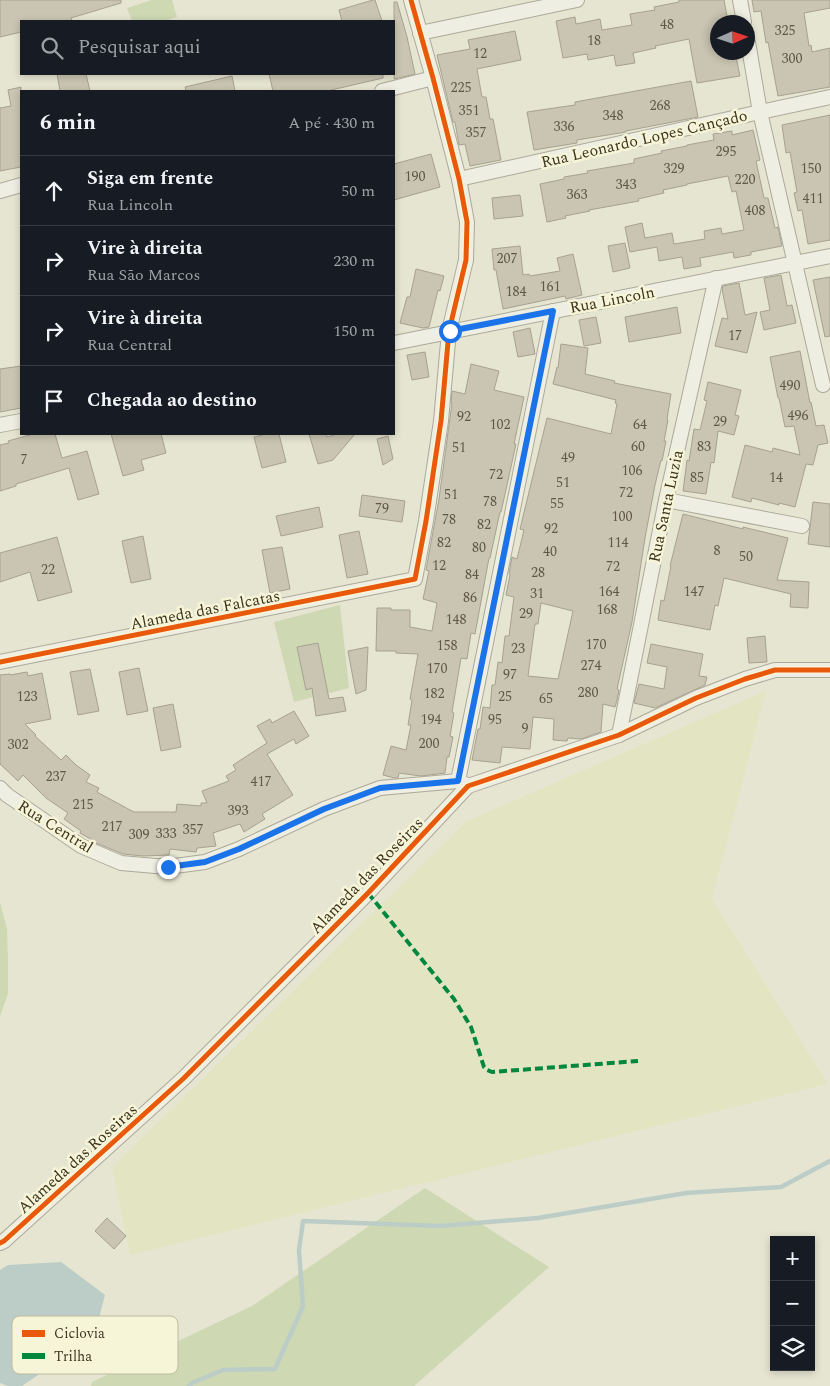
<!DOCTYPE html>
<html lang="pt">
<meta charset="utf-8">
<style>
body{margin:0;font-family:Spectral,serif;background:#20242c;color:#f1f3f6}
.controls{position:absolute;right:15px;bottom:15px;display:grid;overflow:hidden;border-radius:0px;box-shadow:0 2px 8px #0003}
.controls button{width:45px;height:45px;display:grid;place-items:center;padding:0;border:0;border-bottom:1px solid #363941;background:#171b24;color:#f1f3f6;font:25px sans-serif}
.compass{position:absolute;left:710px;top:15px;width:45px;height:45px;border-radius:50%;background:#171b24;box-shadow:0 2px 8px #0003;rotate:87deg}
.stop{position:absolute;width:15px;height:15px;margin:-11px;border:4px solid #1a73e8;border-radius:50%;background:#fff}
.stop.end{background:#1a73e8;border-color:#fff;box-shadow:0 1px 5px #0008}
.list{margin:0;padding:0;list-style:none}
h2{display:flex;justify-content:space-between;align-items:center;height:65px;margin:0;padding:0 20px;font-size:21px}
h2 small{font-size:16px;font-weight:400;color:#9ea1a6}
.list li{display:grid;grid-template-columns:32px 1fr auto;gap:15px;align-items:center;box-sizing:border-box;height:70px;padding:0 20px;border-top:1px solid #363941}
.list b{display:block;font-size:19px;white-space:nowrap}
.list p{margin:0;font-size:16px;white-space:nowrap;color:#9ea1a6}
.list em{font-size:16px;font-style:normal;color:#9ea1a6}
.icon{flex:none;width:28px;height:28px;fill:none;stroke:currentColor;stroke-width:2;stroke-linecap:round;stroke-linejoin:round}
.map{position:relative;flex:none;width:830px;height:1386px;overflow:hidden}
.search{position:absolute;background:#171b24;box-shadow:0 2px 8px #0003;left:20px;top:20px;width:375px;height:55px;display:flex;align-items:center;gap:12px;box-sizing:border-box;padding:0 18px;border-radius:0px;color:#9ea1a6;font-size:19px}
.panel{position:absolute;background:#171b24;box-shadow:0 2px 8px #0003;left:20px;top:90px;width:375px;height:345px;border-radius:0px}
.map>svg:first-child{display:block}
.farmland{fill:#e3e5c2}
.green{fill:#ced8b3}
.water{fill:#bbcdc6}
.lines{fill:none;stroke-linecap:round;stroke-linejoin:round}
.stream{stroke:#bbcdc6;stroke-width:4.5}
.building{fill:#cac5b2;stroke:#a7a190;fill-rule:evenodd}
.minor-casing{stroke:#aca999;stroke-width:16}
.minor{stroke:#eeeee2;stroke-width:14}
.quiet{stroke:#00873e;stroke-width:4;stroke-dasharray:8 4;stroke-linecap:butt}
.cycleway-casing{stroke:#f6f5d8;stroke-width:8}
.cycleway{stroke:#e8590c;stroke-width:5}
.route{stroke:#1a73e8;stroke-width:6}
.labels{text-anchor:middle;stroke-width:5;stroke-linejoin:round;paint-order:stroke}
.number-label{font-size:14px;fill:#605844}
.street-label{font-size:16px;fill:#3c3420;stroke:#f6f5d8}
.key{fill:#f6f5d8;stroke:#bebba1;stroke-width:1}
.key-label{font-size:14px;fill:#3c3420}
</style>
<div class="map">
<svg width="830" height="1386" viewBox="0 0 830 1386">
<rect width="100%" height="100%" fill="#e6e5d1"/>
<polygon class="farmland" points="766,691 712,899 828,1084 130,1255 112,1167 467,821"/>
<g class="green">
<polygon points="152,0 172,0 177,17 165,21 132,21 127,8"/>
<polygon points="340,605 349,688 294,702 274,622"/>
<polygon points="0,902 7,929 8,961 8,994 0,1016"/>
<polygon points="425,1188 549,1267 414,1386 91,1386 92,1382 252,1306"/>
</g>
<polygon class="water" points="61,1262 105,1295 97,1326 57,1362 22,1386 8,1386 0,1383 0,1270 8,1265"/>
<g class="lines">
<polyline class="stream" points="189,1386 192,1383 223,1370 275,1369 303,1306 299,1250 303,1221 440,1226 538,1218 686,1193 781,1187 830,1161"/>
</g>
<g class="building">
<polygon points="0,0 121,0 121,3 71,18 72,21 21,21 21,32 0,37"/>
<polygon points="373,0 375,0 382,21 342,21 339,10"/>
<polygon points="679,0 724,0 728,22 718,22 718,52 734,52 734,57 736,57 740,76 697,83 689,39 655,46 656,48 633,53 635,63 616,66 614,55 588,60 587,54 563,58 556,21 575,17 576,24 600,19 602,30 632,25 630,14 655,10 654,7 679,2"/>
<polygon points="752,0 830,0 830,8 804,13 809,46 811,45 812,52 830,48 830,87 778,96 768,42 766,43 761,11 754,12"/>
<polygon points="394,2 397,2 407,37 415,74 394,79"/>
<polygon points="515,31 521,60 477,69 482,97 486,97 490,119 493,119 501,160 470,166 465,144 459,145 455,122 453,122 437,55 470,49 468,40"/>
<polygon points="57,74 86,74 90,91 60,91"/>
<polygon points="269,74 383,74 383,78 327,91 273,91"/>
<polygon points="232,76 235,91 186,91 185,87"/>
<polygon points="691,81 698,117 626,131 626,132 577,140 577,143 534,150 527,112 575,105 575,102"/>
<polygon points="21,87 21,167 0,171 0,108 11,106 8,90"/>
<polygon points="830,115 830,240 808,244 802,210 798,211 794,193 797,192 790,152 786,153 782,125"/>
<polygon points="753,130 760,160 756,161 764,198 768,198 775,228 778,227 782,246 751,252 751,255 734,258 733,252 700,258 701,266 684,269 682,257 659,261 657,247 630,252 625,227 642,223 645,238 672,233 674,244 705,239 704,231 721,228 722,234 744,230 736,191 732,192 728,176 687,184 687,185 663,190 664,193 638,199 639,201 589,210 590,211 565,216 566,218 547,222 540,184 564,179 564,177 588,173 587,171 634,163 634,159 662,153 661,151 687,146 687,145 714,140 713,134 732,131 732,135"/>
<polygon points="431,154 440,187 394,200 394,164"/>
<polygon points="520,195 523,216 494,219 492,198"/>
<polygon points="625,243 630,268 613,272 608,246"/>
<polygon points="520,246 523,275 529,274 530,276 560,271 557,258 573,254 582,295 566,299 565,296 503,309 496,270 494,270 492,249"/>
<polygon points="416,269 444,276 440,291 438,290 429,327 423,328 400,323 407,297 410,297"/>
<polygon points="781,275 787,306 792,305 796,323 764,330 760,312 770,310 764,278"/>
<polygon points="830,277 830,336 825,337 813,280"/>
<polygon points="739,283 745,315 757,312 747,353 715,346 722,318 728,319 722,289 723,286"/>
<polygon points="677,307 681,333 629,342 625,317"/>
<polygon points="596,317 601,343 584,346 579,320"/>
<polygon points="530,328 535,354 518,357 513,332"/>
<path d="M 561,344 L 588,348 L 585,374 L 615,381 L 614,383 L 671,394 L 667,419 L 668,420 L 664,441 L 666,441 L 662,461 L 661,460 L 655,485 L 645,538 L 632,622 L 617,689 L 619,690 L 617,700 L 615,707 L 603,704 L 601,732 L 581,739 L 568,738 L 567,741 L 553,740 L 554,719 L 533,717 L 530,749 L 502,747 L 500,763 L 472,760 L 478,729 L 480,729 L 483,707 L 490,708 L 492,685 L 495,685 L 498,662 L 502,663 L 505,636 L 509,636 L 514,597 L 506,595 L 510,575 L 509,574 L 512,557 L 517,559 L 524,530 L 520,529 L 547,418 L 611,434 L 617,404 L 615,403 L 616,400 L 553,384 L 557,367 L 558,368 ZM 541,603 L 573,611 L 558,679 L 528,676 L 535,624 L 538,624 Z"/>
<polygon points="800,351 810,403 811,402 816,426 824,425 828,443 818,445 813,465 806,464 795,507 779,503 779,505 752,498 751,502 732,497 745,445 772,452 773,448 800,455 794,426 785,427 779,398 778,398 770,357"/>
<polygon points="425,352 429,377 412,380 407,355"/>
<polygon points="471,364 499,371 494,390 524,397 514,444 516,444 507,485 501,512 500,512 490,558 489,558 475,634 471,633 467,659 461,658 452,712 454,713 450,736 453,737 449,757 447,757 445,773 421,776 399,773 398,778 394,778 383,775 391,746 406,750 411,725 408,725 412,700 410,699 418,654 396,653 396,651 376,651 377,608 391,608 391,610 410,610 410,627 432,631 437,603 423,599 429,571 426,570 439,499 452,403 451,403 452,391 465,394"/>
<polygon points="21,366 21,408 0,412 0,369"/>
<polygon points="708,382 741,390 735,415 739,416 734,435 718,431 714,463 711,462 706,494 683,491 687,460 689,461 694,429 700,430 707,401 704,400"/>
<polygon points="33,434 55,434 62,458 87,451 99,494 78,500 69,468 16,484 16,486 0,491 0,445 9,443 8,441"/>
<polygon points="111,434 161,434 166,453 141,460 144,470 123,476"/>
<polygon points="266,434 279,434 286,462 262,468 254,437"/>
<polygon points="309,434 326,434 327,437 337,434 355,434 333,460 318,464"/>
<polygon points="388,436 393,459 383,465 377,439"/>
<polygon points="362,495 405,501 402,522 359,516"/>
<polygon points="813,502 830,504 830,547 808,544"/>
<polygon points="319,507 323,527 281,536 276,516"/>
<polygon points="683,514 743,529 743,527 788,538 777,580 809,582 808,608 790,607 791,594 724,578 718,606 715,605 710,630 658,620 661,600 664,601 671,566 670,566"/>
<polygon points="359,531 368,574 347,578 339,535"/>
<polygon points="143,536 151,579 131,583 122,541"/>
<polygon points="57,537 72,592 38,601 30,572 0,582 0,553"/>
<polygon points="282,547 290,589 270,593 262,550"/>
<polygon points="765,636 767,662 749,663 747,638"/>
<polygon points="318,643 329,699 343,697 346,711 316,716 312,688 306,690 297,647"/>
<polygon points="651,644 703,654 699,676 707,677 705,685 655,708 634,703 639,684 664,689 667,667 647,663"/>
<polygon points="368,647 366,690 356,694 348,651"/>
<polygon points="139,668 148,711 127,715 119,672"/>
<polygon points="90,669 99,711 78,715 70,672"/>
<polygon points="27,672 28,676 42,673 51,719 25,724 36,735 35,736 61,760 66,755 76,765 90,775 86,782 99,788 97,792 130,810 134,812 176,812 177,804 201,806 201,803 207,803 202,791 229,781 226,776 236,770 233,765 267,743 257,726 270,719 272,723 294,711 309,736 296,744 294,739 267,754 293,795 262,814 265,819 244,832 240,824 213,833 216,846 197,848 196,852 170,849 169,855 143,856 123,854 96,843 96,842 80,833 81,831 64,819 68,813 46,798 23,775 18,781 0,764 0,675 10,674 10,675"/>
<polygon points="173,704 181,747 161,751 153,708"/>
<polygon points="107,1218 126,1236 114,1249 95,1231"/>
</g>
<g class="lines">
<g class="minor-casing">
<g id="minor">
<polyline points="740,0 744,22"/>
<polyline points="420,33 577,0"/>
<polyline points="748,42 760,112 823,385"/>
<polyline points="382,91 433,78"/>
<polyline points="459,179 760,112 830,97"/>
<polyline points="0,191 21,185"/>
<polyline points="394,343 830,256"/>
<polyline points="0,425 21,421"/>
<polyline points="666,500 802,526"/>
<polyline points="0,662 415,579 426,521 441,421 449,331 466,260 467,222 459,179 433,78 411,0"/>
<polyline points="619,735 666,500 716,278"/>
<polyline points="465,784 458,781 553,311"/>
<polyline points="0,788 7,795 81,846 121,863 167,867 205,862 239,849 324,809 380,788 458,781"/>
<polyline points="0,1243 4,1241 184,1078 368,893 468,786 619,735 696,698 745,679 775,670 830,670"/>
</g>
</g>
<use href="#minor" class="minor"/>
<polyline class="quiet" points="368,893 454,999 471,1027 484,1067 487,1070 492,1072 638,1061"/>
<g class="cycleway-casing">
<g id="cycleway">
<polyline points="0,662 415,579 426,521 441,421 449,331 466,260 467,222 459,179 433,78 411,0"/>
<polyline points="0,1243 4,1241 184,1078 368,893 468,786 619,735 696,698 745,679 775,670 830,670"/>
</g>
</g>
<use href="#cycleway" class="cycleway"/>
</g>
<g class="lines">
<polyline class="route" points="168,867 205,862 239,849 324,809 380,788 458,781 553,311 450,331"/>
</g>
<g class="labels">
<g class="number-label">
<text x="667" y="29">48</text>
<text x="785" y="35">325</text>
<text x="594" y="45">18</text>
<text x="480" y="58">12</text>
<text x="792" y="63">300</text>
<text x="461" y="92">225</text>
<text x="660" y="110">268</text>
<text x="469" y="115">351</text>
<text x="613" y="120">348</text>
<text x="564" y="131">336</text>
<text x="476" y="137">357</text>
<text x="726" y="156">295</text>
<text x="674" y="173">329</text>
<text x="811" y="173">150</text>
<text x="415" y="181">190</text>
<text x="745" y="184">220</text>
<text x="626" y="189">343</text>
<text x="577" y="199">363</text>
<text x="813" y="203">411</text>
<text x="755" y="215">408</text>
<text x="507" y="263">207</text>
<text x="550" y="291">161</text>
<text x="516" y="296">184</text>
<text x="735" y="340">17</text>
<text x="790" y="390">490</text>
<text x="798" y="420">496</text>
<text x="464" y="421">92</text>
<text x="720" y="426">29</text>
<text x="500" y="429">102</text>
<text x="640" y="429">64</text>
<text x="638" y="451">60</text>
<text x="704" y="451">83</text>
<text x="459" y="452">51</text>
<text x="568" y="462">49</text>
<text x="24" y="464">7</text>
<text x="632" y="475">106</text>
<text x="496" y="479">72</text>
<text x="697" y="482">85</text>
<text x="776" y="482">14</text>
<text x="563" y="487">51</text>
<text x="626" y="497">72</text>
<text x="451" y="499">51</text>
<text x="490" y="506">78</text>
<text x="557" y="508">55</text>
<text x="382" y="513">79</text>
<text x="622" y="521">100</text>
<text x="449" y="524">78</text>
<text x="484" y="529">82</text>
<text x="551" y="533">92</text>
<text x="444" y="547">82</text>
<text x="618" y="547">114</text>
<text x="479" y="552">80</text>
<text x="717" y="555">8</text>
<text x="550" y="556">40</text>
<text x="746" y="561">50</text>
<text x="439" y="570">12</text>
<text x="613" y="571">72</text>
<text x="48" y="574">22</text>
<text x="538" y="577">28</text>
<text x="472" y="579">84</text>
<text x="609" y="596">164</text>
<text x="694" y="596">147</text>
<text x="537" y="598">31</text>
<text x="470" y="602">86</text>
<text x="607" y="614">168</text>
<text x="526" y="618">29</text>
<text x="456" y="624">148</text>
<text x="596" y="649">170</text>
<text x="447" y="650">158</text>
<text x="518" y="653">23</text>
<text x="591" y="670">274</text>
<text x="437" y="673">170</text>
<text x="510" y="679">97</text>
<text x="588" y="697">280</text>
<text x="434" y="698">182</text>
<text x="27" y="701">123</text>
<text x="505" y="701">25</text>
<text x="546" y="703">65</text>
<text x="431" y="724">194</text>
<text x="495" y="724">95</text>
<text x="525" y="733">9</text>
<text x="429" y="748">200</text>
<text x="18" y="749">302</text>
<text x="56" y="781">237</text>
<text x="261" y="786">417</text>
<text x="83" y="809">215</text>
<text x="238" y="815">393</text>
<text x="112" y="831">217</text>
<text x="193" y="834">357</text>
<text x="166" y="838">333</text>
<text x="139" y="839">309</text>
</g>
<g class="street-label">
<text transform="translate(644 138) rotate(-13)" y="6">Rua Leonardo Lopes Cançado</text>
<text transform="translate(612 299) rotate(-11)" y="6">Rua Lincoln</text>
<text transform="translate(665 506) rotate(-78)" y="6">Rua Santa Luzia</text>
<text transform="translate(205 609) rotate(-11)" y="6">Alameda das Falcatas</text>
<text transform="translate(56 826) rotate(32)" y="6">Rua Central</text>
<text transform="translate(366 875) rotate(-46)" y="6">Alameda das Roseiras</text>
<text transform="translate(77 1158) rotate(-42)" y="6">Alameda das Roseiras</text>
</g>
</g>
<rect x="12" y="1316" width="166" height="58" rx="8" class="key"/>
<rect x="22" y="1330" width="23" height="7" fill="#e8590c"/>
<rect x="22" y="1353" width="23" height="6" fill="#00873e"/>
<g class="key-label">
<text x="54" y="1338">Ciclovia</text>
<text x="54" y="1361">Trilha</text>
</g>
</svg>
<div class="controls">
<button>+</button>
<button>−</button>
<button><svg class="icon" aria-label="layers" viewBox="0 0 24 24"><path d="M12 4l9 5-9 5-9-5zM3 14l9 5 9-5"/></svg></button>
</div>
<svg class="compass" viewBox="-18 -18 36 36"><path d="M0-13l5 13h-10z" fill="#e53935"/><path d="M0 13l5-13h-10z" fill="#9ea1a6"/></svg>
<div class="stop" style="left:450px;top:331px"></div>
<div class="stop end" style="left:168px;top:867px"></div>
<div class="search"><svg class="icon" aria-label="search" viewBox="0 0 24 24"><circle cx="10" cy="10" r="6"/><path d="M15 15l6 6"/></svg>Pesquisar aqui</div>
<section class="panel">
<h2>6 min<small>A pé · 430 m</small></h2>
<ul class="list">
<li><svg class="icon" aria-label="ahead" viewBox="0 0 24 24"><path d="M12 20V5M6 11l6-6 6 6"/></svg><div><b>Siga em frente</b><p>Rua Lincoln</p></div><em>50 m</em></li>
<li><svg class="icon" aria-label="right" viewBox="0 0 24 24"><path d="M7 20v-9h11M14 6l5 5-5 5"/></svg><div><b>Vire à direita</b><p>Rua São Marcos</p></div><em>230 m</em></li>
<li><svg class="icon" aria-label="right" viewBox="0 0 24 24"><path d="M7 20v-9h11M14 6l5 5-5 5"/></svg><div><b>Vire à direita</b><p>Rua Central</p></div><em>150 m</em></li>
<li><svg class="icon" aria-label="arrive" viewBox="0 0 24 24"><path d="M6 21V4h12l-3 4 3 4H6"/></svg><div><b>Chegada ao destino</b></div></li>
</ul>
</section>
</div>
